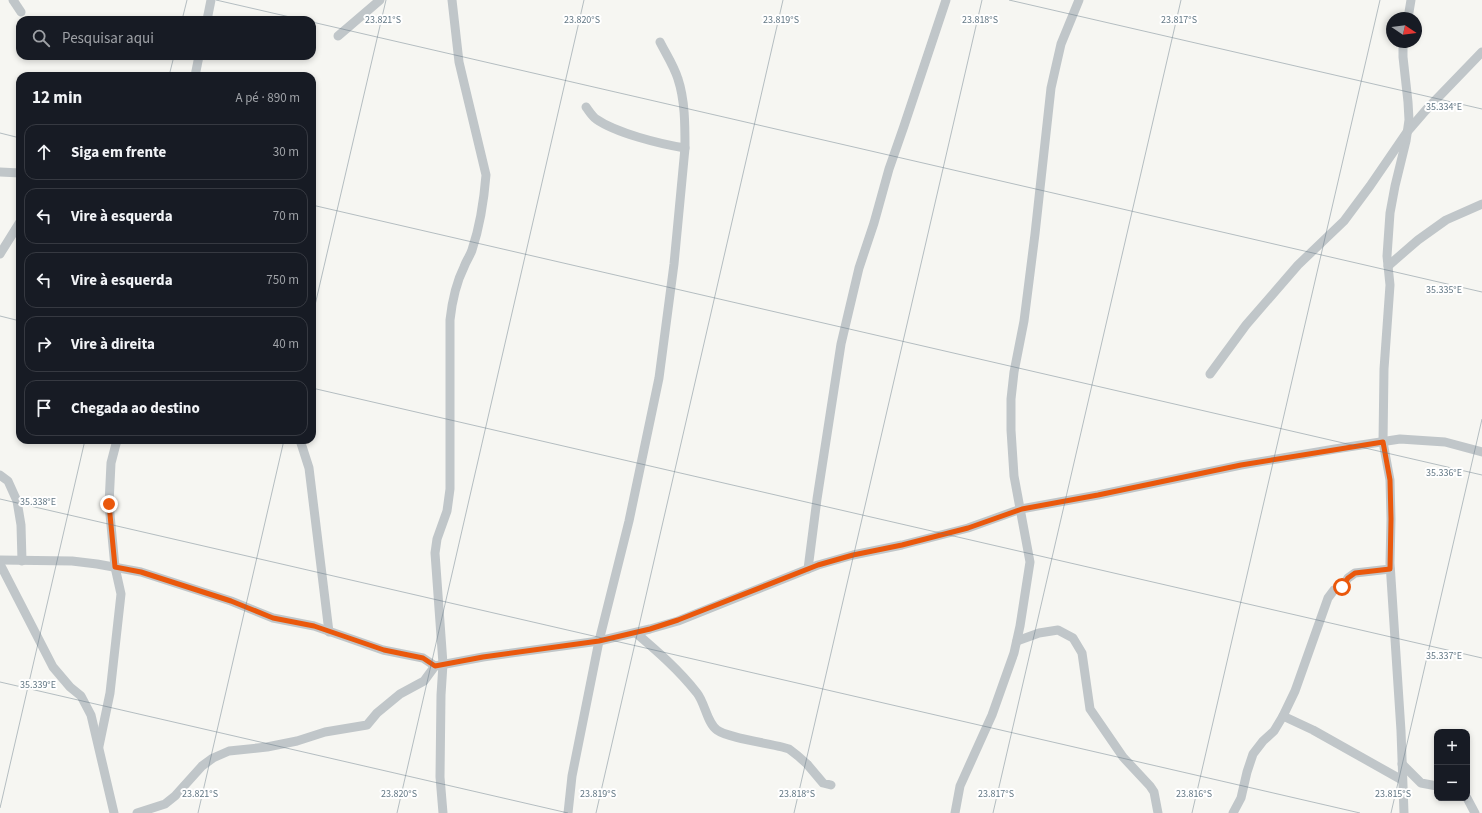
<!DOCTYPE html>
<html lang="pt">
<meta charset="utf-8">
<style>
body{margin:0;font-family:"Source Sans 3",sans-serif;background:#20242c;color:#f1f3f6}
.controls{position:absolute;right:12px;bottom:12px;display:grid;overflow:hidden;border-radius:8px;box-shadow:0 2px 6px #0003}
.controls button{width:36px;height:36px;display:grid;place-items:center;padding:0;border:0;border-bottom:1px solid #363941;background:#171b24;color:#f1f3f6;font:20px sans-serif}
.compass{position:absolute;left:1386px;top:12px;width:36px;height:36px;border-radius:50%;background:#171b24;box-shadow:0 2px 6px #0003;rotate:103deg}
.stop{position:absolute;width:12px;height:12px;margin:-9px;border:3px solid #ea580c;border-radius:50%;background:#fff}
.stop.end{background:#ea580c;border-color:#fff;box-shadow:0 1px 4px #0008}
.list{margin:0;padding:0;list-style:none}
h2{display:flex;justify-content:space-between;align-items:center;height:52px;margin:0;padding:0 16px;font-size:17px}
h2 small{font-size:13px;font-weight:400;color:#9ea1a6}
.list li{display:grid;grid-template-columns:26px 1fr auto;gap:12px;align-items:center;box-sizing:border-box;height:56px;margin:0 8px 8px;padding:0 8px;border:1px solid #363941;border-radius:12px}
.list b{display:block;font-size:15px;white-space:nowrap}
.list em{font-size:13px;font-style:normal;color:#9ea1a6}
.icon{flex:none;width:22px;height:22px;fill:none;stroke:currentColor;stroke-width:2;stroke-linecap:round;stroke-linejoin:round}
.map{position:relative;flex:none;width:1482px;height:813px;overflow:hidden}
.search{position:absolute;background:#171b24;box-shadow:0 2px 6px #0003;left:16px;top:16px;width:300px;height:44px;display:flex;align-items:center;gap:10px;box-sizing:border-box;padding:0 14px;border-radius:12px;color:#9ea1a6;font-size:15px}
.panel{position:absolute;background:#171b24;box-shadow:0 2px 6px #0003;left:16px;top:72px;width:300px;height:372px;border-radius:12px}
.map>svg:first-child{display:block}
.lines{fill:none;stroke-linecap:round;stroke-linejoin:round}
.minor{stroke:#c0c6c9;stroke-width:9}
.route{stroke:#ea580c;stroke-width:5}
.ticks{fill:none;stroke:#637885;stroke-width:1;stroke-opacity:0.45}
.ticks-label{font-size:10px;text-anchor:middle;fill:#637885;stroke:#fff;stroke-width:4;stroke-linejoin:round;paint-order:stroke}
</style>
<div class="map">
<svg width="1482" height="813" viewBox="0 0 1482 813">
<rect width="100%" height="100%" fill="#f6f6f2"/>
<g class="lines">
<g class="minor">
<polyline points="13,0 21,12"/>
<polyline points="1408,18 1411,0"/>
<polyline points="207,20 211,0"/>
<polyline points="338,36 380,0"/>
<polyline points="1403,42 1403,57 1408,102 1409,120 1406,141 1395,186 1390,213 1387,256 1390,285 1384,369 1383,442 1390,480 1391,519 1390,563 1401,731 1404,813"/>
<polyline points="195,76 199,56"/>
<path d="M 586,107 C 589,111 592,116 596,119 C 616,133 660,144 685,148"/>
<polyline points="0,172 20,173"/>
<polyline points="0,254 20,222"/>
<polyline points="1388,266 1418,240 1446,220 1482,204"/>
<polyline points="1210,374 1246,325 1298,265 1344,221 1370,186 1407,132 1426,110 1482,52"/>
<polyline points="300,440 309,468 329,632"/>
<polyline points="0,475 8,481 17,501 21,525 22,561"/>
<polyline points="0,560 72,561 97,564 141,572 231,601 273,618 314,626 383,650 423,658 435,666 483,657 599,641 650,629 678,621 818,565 853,555 902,545 968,528 1021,509 1098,495 1241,465 1335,449 1400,439 1445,442 1482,452"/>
<polyline points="0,564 53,667 70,687 81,696 91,715 114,813"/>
<polyline points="808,569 817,499 841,344 859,268 874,223 889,169 904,126 946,0"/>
<path d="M 636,633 C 657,651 679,670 697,693 C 705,703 707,723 717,730 C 728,738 767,743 782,747 L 789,749 L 798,756 L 807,764 L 823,783 L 831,785"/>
<polyline points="1017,641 1039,633 1058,630 1073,638 1082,653 1090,709 1123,757 1150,786 1154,792 1158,813"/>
<polyline points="1283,716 1313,730 1402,780"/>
<polyline points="99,746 110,693 121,594 115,567 109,504 111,463 117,440"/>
<polyline points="1402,764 1421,783 1437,786"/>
<polyline points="1467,798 1475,813"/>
<polyline points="137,813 165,804 175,796 202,766 213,758 229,751 267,747 297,741 325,732 367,725 377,713 400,694 424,681 435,666"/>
<path d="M 443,813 L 440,777 L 441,695 L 443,664 L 435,553 L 437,539 L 447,511 L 450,489 L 450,320 C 452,302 456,283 464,267 C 466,261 470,256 472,250 C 480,226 484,200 486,175 L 459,62 L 452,0"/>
<path d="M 568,813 L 572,776 L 599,641 L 629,521 L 659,378 L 674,264 L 685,148 C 685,125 685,100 678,79 C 674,66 666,54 660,42"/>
<polyline points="955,813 960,786 992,715 1014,653 1020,626 1030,562 1014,476 1011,430 1011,399 1014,372 1024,321 1035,234 1051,88 1061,44 1079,0"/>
<polyline points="1233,813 1241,798 1247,772 1253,754 1263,741 1274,731 1283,716 1295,691 1328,598 1334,590 1342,587 1348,578 1355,573 1390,569"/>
</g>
</g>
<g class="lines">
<polyline class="route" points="109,504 115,567 141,572 231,601 273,618 314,626 384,650 423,658 435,666 483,657 599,641 650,629 678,620 818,565 853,555 902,545 968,528 1022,509 1098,495 1241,465 1383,442 1390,480 1391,519 1390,569 1355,573 1348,578 1342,587"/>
</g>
<path class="ticks" d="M 216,0 L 303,20M 1009,0 L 1482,109M 182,20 L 187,0M 312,22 L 1482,292M 169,76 L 174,56M 0,133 L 20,138M 312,205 L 1482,475M 0,316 L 20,321M 312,318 L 386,0M 312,388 L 1482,658M 0,499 L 1360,813M 0,682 L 568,813M 0,808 L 85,440M 198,813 L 284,440M 397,813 L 584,0M 596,813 L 783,0M 794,813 L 982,0M 993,813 L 1181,0M 1192,813 L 1380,0M 1391,813 L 1482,419"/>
<g class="ticks-label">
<text x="383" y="23">23.821°S</text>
<text x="582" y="23">23.820°S</text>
<text x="781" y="23">23.819°S</text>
<text x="980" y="23">23.818°S</text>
<text x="1179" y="23">23.817°S</text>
<text x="1444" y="110">35.334°E</text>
<text x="1444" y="293">35.335°E</text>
<text x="1444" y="476">35.336°E</text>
<text x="38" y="505">35.338°E</text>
<text x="1444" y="659">35.337°E</text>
<text x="38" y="688">35.339°E</text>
<text x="200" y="797">23.821°S</text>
<text x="399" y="797">23.820°S</text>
<text x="598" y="797">23.819°S</text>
<text x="797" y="797">23.818°S</text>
<text x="996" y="797">23.817°S</text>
<text x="1194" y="797">23.816°S</text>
<text x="1393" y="797">23.815°S</text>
</g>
</svg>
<div class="controls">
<button>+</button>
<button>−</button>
</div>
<svg class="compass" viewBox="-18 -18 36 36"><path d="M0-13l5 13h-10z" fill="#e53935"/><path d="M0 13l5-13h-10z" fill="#9ea1a6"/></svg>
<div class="stop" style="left:1342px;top:587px"></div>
<div class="stop end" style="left:109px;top:504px"></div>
<div class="search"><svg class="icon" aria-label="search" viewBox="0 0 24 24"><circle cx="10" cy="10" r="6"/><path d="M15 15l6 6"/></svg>Pesquisar aqui</div>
<section class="panel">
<h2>12 min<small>A pé · 890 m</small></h2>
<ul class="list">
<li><svg class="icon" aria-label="ahead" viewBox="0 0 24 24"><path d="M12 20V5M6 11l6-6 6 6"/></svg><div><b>Siga em frente</b></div><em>30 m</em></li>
<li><svg class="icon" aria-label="left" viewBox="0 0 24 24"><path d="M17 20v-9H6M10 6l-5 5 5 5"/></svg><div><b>Vire à esquerda</b></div><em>70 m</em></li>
<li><svg class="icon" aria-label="left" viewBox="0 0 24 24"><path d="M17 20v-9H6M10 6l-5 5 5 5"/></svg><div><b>Vire à esquerda</b></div><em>750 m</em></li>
<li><svg class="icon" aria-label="right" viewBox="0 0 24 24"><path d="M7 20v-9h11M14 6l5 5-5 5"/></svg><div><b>Vire à direita</b></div><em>40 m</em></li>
<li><svg class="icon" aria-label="arrive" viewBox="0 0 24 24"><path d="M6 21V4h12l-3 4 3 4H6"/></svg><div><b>Chegada ao destino</b></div></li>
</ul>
</section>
</div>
